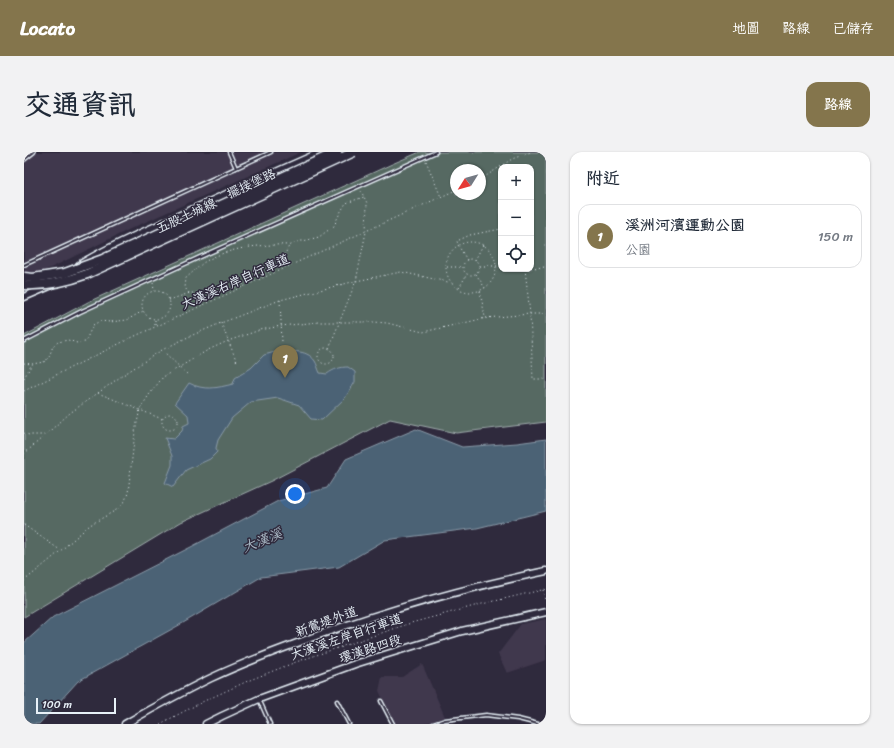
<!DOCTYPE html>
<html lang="zh-TW">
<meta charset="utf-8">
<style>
body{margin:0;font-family:Sriracha,"LXGW WenKai TC",sans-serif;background:#f2f2f3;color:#1f2937}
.controls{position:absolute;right:12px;top:12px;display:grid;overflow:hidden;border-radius:8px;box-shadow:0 1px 3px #0004}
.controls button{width:36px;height:36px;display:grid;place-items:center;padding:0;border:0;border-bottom:1px solid #e0e1e3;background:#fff;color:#1f2937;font:20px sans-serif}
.compass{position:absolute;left:426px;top:12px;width:36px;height:36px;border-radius:50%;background:#fff;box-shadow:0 1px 3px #0004;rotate:233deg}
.scale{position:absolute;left:12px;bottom:10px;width:80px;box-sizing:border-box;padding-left:4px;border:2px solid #e8f1f8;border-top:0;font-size:11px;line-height:14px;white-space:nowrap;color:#e8f1f8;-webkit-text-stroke:3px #2f2a3d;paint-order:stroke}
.you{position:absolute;left:271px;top:342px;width:14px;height:14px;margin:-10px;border:3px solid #fff;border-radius:50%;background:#1a73e8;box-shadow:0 0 0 6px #1a73e833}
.badge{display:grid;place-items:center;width:26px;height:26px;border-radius:50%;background:#84754c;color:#fff;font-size:13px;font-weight:700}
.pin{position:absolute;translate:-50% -33px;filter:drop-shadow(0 1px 2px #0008)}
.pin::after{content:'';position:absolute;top:21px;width:14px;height:12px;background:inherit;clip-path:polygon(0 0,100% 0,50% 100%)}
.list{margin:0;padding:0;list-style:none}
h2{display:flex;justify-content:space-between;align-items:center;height:52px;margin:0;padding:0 16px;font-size:17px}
h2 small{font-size:13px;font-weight:400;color:#747a83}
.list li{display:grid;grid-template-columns:26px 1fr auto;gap:12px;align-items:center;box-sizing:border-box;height:64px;margin:0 8px 8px;padding:0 8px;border:1px solid #e0e1e3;border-radius:12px}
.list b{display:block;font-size:15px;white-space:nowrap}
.list p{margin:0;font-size:13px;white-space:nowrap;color:#747a83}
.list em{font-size:13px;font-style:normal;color:#747a83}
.icon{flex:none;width:22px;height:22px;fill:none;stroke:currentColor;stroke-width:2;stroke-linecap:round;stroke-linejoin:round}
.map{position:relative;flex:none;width:522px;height:572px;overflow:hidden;border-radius:12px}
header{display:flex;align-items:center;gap:24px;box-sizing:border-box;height:56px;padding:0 20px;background:#84754c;color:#fff}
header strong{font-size:19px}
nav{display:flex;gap:22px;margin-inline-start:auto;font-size:14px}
.intro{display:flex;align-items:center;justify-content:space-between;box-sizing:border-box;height:96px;padding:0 24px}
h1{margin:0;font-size:28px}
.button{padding:10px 18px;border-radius:12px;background:#84754c;color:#fff;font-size:14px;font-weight:700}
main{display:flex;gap:24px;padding:0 24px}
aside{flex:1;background:#fff;border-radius:12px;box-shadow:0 1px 3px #0004}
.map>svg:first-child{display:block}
.built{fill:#40384d}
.green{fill:#576962;stroke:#a0adad;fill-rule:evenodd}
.water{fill:#4b6275;stroke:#8a9ba9}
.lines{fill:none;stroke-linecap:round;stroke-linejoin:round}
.lane-casing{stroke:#e8f1f8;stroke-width:5}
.secondary-casing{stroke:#e8f1f8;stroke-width:9}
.path{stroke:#e8f1f8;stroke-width:1;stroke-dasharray:1 3;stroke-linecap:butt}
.lane{stroke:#2f2a3d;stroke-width:2}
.secondary{stroke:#2f2a3d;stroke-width:6}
.highway-bridge-casing{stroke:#e8f1f8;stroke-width:11;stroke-linecap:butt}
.highway-bridge{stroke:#2f2a3d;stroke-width:8}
.labels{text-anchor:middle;stroke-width:3;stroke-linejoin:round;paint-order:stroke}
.street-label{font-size:13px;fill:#e8f1f8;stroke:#2f2a3d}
.water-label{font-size:14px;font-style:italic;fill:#a9b8c4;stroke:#2f2a3d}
</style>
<header>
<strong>Locato</strong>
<nav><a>地圖</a><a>路線</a><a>已儲存</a></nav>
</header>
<div class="intro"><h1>交通資訊</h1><a class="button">路線</a></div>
<main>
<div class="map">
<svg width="522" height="572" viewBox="0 0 522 572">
<rect width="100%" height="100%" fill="#2f2a3d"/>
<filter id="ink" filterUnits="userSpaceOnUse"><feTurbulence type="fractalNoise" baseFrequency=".025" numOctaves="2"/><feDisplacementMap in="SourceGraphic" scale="8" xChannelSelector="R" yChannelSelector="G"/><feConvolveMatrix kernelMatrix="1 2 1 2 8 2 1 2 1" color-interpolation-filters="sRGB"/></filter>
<g filter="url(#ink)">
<g class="built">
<polygon points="0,0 277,0 108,76 0,129"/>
<polygon points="522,467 522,508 483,521 474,502 497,472"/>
<polygon points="398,512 421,565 402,572 372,572 355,539 358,525 378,525"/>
</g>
<path class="green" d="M 396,0 L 522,0 L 522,270 L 432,281 L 366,267 L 247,329 L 157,370 L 0,465 L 0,184 L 64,150 L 368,12 ZM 477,15 L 507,15 L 507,117 L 477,117 ZM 432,18 L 456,18 L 456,42 L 432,42 Z"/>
<g class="water">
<path d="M 251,200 C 265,200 282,196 291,209 C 293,212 294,217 296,221 L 303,222 C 310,217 316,215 324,215 L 331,220 L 331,230 L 321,246 L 298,268 L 287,267 L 275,253 L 254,246 L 227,250 L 208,266 L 194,288 L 192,296 L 193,300 L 186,307 L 162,318 L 149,335 L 141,331 L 148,313 L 148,304 L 141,286 L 150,287 L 158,279 L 159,274 L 165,271 L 164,263 L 151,251 L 165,231 C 180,239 193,236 209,232 L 211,226 L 227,216 L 240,203 Z"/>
<polygon points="392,277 438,295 493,291 522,287 522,359 453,376 361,388 315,415 237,425 159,471 54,529 15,572 0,572 0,491 29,465 167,395 254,349 303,336 322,307"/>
</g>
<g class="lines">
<g class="lane-casing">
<g id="lane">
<polyline points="205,0 212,16"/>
<polyline points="0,8 10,0"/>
<polyline points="0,113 247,0"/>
<polyline points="0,189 56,160 185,101 412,0"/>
<polyline points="235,547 246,572"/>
<polyline points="313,549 325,572"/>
<polyline points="357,549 369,572"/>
<polyline points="409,572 421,568 462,563 494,567 514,572"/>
</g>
</g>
<g class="secondary-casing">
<g id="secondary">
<path d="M 55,113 C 82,96 112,83 141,70 C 193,46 245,23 297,0"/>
<polyline points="0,145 28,133"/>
<path d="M 101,572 C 129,556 158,540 187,526 C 213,514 241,503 268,493 C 351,461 436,437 522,419"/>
<polyline points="182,572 198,564 235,547 331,512 438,479 522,460"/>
</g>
</g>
<g class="path">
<polyline points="402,9 417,45"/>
<polyline points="456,28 488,7 507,0"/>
<circle cx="447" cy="115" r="25"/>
<circle cx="447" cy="115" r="8"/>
<polyline points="443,108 434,93 433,89 446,83 477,77"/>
<polyline points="451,108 459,93"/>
<polyline points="456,114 477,114"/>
<polyline points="423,115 439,115"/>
<polyline points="507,116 522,115"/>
<polyline points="501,117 506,162 509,227 522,227"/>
<polyline points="452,122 461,136"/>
<polyline points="129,131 130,138"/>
<polyline points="435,136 443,122"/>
<circle cx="132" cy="153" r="14"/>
<polyline points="456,139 461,165"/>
<path d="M 165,141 L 161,136 L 162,126 C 168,121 173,116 179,111 C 201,96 238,92 264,93"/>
<polyline points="145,148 166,141 181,141 212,135 237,125 248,118 258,108 265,94 275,89 279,89 295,85 310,74 313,67 316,61 322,51 340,45"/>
<polyline points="256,148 258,190"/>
<polyline points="131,168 131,175"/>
<polyline points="197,171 213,210"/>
<circle cx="302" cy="204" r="8"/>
<polyline points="305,196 332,129 342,80 343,51 337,39"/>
<polyline points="139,199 164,223"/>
<polyline points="0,211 7,212"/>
<polyline points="0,226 8,212 20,210 25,205 29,194 34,190 44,188 53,191 61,190 69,173 76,169 86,170 103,168 119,159"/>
<polyline points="0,239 46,216 109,185 432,38"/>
<polyline points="74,241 138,267"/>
<circle cx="146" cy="270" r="8"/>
<polyline points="0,281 5,283 20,283"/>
<polyline points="0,302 46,261 99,223 138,198 164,185 197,171 256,148 332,129 377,120 424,130 426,129"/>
<polyline points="0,373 36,398"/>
<polyline points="0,429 27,407 66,373 94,357 100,351 104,341 111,280 116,257 125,243 139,225 184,198 204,189 236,178 257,174 294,170 350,170 363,171 399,180 462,166 506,162 522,162"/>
<polyline points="519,438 521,449"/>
<polyline points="317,495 321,506"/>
<polyline points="136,572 178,550 226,528 272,510 387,471 458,452 522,437"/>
</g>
<use href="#lane" class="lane"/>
<use href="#secondary" class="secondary"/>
<g class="highway-bridge-casing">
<g id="highway-bridge">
<polyline points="0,125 9,126 41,121 79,107 313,0"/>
<path d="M 0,133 C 22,134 42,130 63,122 L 330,0"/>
</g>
</g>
<use href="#highway-bridge" class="highway-bridge"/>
</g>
</g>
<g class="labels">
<g class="street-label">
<text transform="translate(227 31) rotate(-25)" y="5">擺接堡路</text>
<text transform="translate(162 63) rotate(-25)" y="5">五股土城線</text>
<text transform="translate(211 129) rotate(-24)" y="5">大漢溪右岸自行車道</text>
<text transform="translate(302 469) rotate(-20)" y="5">新鶯堤外道</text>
<text transform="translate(322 484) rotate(-19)" y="5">大漢溪左岸自行車道</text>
<text transform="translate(346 496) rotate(-18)" y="5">環漢路四段</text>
</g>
<g class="water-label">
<text transform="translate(238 388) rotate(-22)" y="5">大漢溪</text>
</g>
</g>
</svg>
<div class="controls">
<button>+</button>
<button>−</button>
<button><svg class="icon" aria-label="locate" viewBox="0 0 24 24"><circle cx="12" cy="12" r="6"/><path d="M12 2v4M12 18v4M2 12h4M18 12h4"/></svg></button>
</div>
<svg class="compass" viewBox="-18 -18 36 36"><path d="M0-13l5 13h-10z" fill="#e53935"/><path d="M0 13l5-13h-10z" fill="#747a83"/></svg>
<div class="scale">100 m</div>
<div class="you"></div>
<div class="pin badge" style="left:261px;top:226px">1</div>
</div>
<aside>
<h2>附近<small></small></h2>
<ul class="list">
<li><span class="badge">1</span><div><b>溪洲河濱運動公園</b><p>公園</p></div><em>150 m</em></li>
</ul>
</aside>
</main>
